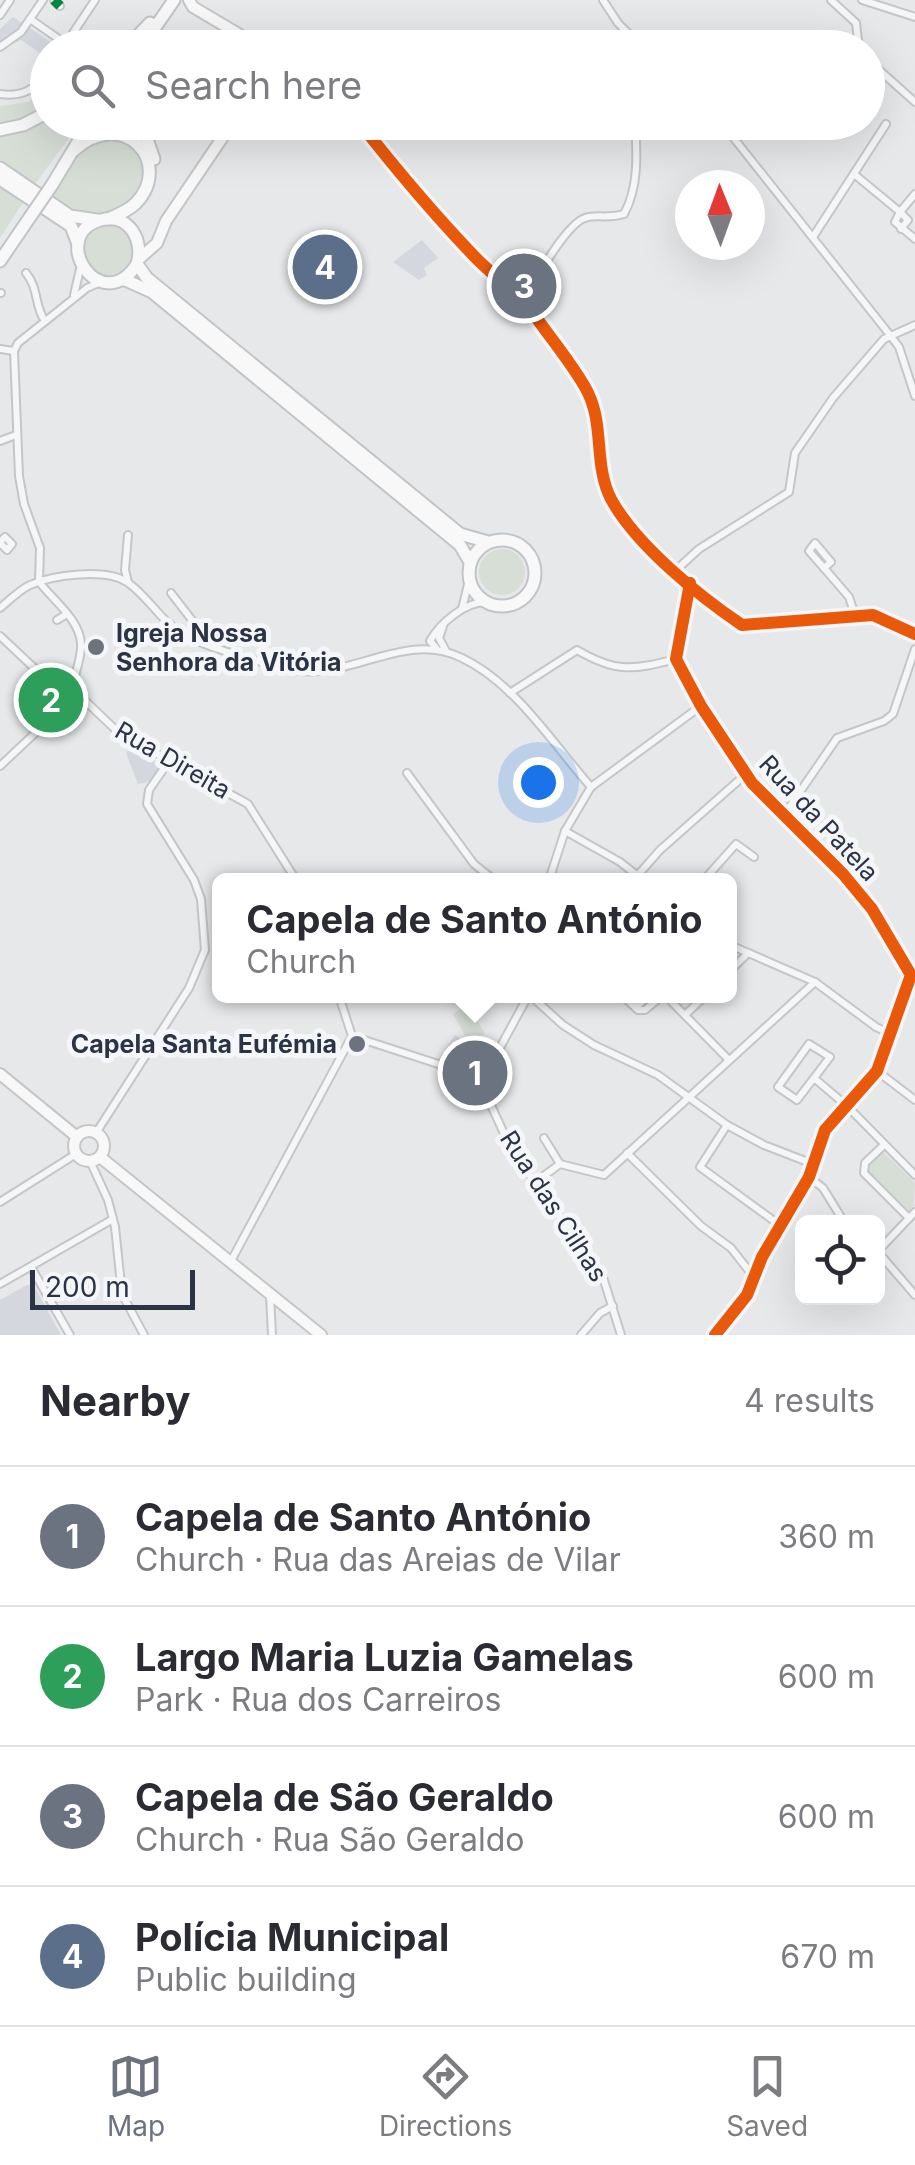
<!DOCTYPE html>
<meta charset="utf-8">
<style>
body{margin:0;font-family:Inter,sans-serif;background:#f7f7f7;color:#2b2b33}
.controls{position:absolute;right:30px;bottom:30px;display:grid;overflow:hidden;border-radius:15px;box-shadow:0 10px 40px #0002}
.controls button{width:90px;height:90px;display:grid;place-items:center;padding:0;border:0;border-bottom:2px solid #e1e1e2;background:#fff;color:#2b2b33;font:50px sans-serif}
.compass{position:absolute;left:675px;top:170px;width:90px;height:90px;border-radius:50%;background:#fff;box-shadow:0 10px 40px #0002;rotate:359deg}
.scale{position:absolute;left:30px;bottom:25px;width:165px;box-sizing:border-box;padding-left:10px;border:5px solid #2b3445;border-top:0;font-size:28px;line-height:35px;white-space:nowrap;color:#2b3445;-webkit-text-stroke:8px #f4f6f9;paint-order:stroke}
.you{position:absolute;left:538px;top:782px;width:35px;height:35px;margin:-25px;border:8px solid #fff;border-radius:50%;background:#1a73e8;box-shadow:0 0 0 15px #1a73e833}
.badge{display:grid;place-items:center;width:65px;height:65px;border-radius:50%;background:#6c737f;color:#fff;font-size:32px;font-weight:700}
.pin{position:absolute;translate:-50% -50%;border:5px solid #fff;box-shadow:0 2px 10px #0006}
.popup{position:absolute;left:212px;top:873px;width:525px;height:130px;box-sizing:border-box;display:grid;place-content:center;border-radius:15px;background:#fff;filter:drop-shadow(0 2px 8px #0005);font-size:32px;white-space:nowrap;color:#7c7c81}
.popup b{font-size:38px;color:#2b2b33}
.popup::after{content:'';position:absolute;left:50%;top:100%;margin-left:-20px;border:20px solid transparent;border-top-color:#fff}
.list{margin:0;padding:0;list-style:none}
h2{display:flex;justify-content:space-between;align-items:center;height:130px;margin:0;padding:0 40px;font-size:42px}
h2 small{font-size:32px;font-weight:400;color:#7c7c81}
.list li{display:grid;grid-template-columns:65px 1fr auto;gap:30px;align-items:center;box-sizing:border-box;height:140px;padding:0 40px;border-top:2px solid #e1e1e2}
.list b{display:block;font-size:38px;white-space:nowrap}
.list p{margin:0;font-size:32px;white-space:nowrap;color:#7c7c81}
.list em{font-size:32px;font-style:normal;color:#7c7c81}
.icon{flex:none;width:55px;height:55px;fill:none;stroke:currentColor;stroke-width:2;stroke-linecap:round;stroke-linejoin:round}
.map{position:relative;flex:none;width:915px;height:1335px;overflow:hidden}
.search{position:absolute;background:#fff;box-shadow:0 10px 40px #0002;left:30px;right:30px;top:30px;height:110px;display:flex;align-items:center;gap:25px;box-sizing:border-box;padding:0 35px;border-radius:55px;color:#7c7c81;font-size:38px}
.sheet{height:690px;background:#fff}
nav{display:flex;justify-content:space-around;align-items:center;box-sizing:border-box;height:140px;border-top:2px solid #e1e1e2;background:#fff;font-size:28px;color:#7c7c81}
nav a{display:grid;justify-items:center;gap:5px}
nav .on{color:#6c737f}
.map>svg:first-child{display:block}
.built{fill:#d4d7dd}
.green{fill:#d6ded6}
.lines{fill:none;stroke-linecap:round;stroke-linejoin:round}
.street-casing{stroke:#c4c6c8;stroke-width:10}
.secondary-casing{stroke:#c4c6c8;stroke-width:14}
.primary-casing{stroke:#c2c5c8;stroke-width:15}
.street{stroke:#f5f6f7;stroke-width:6}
.secondary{stroke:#f8f8f8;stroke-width:10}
.primary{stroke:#f8f8f8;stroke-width:11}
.primary-bridge-casing{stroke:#c2c5c8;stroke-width:15;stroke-linecap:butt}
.primary-bridge{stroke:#f8f8f8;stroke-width:11}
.quiet{stroke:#00873e;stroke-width:10;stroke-dasharray:20 10;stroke-linecap:butt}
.cycleway-casing{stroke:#f4f6f9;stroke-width:19}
.cycleway{stroke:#e8590c;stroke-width:12}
.poi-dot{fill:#6c737f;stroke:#f4f6f9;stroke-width:4}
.labels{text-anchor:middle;stroke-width:10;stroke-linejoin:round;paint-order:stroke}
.poi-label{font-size:25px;font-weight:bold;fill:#2b3445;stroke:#f4f6f9;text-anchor:start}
.street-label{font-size:25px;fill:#2b3445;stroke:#f4f6f9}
</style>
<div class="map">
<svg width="915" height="1335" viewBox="0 0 915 1335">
<rect width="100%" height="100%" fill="#e6e8ea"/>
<g class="built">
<polygon points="13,17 57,46 48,48 47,58 21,40 0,50 0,29"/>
<polygon points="422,240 438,258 424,268 427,275 419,280 393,262"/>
<polygon points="132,746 163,765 154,780 138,784 126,753"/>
<polygon points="455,1035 471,1044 477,1052 472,1066 462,1068 438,1060"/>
<polygon points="27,1285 34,1286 61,1335 0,1335 0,1300"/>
</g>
<g class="green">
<polygon points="47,86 47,108 0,127 0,106 28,102"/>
<polygon points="47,117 48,122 80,123 35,184 0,159 0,136 21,131"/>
<polygon points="95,123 138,123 148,155 109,129 87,135"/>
<path d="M 112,137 L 135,147 C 139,154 144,162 144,169 C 145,202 108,222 79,214 C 68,211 59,203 50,197 C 66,171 79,141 112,137 Z"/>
<polygon points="0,185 24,201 0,238"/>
<circle cx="109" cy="251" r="25"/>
<circle cx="502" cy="572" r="23"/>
<polygon points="44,683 63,699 46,717 35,705 42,697 37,691"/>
<polygon points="468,1005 485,1034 469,1043 453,1014"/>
<polygon points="883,1152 915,1183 913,1214 868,1171 867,1166"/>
</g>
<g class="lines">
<g class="street-casing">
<g id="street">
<polyline points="54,0 60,6"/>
<polyline points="603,0 618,23 643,48"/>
<polyline points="831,0 856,23 859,48"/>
<polyline points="862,0 915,17"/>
<polyline points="0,15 10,0"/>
<polyline points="30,19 66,44"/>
<polyline points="623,30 623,48"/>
<polyline points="0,47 21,32 43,0"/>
<polyline points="63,48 95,0"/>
<polyline points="868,60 915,102"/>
<path d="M 0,94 C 22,97 34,90 48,73"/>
<polyline points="721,122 886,330 899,347 915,396"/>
<polyline points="854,174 900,212 915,194"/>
<polyline points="901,229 908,220 900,212 895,222 915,239"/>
<polyline points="813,237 886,124"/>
<path d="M 26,273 C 39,288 34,306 45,321"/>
<polyline points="0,293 1,293"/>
<polyline points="74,295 81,265"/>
<path d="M 523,299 C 535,281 566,224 585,218 C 596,214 607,219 624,214 C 639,187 637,153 635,122"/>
<polyline points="0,349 14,351"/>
<polyline points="0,441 16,435"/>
<polyline points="0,542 5,537 12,544 7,550 0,543"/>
<polygon points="815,543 831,562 824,568 809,551"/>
<polyline points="824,568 849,597 855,615"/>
<polyline points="675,571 699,549 789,492 795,453 833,398 884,339 915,325"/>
<polyline points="39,582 40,548 24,504 19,476 14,351 18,343 87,288 101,282"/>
<polyline points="128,582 125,570 128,535"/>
<path d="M 40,583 C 54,601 80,620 81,644 C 82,657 75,672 73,685"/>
<polyline points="689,584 676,659 701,706 752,783 843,874 872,909 911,975 877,1071 825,1130 809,1177 762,1257 747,1295 715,1335"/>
<polyline points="171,593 195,624 198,640"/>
<path d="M 0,608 C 9,601 19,590 30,585 C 53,575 105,568 127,582 C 148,596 160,621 183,634 C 213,650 251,659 284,668 C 347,686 401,628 462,658 C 515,683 553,744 591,787 L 565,831 L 549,880"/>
<polyline points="462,609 469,580"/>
<polyline points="57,620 67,614"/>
<polyline points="443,626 439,638 446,651"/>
<polyline points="0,636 47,680 68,688"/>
<path d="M 436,648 L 430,641 C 440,623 465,602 486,602"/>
<polyline points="77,693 119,733 248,804 296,880"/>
<path d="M 510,693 L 577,650 C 616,673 633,670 676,659"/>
<polyline points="0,766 66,704 71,694"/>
<polyline points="407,773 474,864 494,880"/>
<polyline points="591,787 701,706"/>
<polyline points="784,815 837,738 884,721 893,714 915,649"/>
<polyline points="565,831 620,862 643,880"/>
<polyline points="638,875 660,850 746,774"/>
<polyline points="704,880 736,844 754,857"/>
<polyline points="730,945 815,982 876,1027 891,1034"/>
<polyline points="730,971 748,953"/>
<polyline points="339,996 352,1036"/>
<polyline points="531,996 563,1025 594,1045 658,1075 727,1125 764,1145 813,1164"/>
<polyline points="623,996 638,1010 645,1010 662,996"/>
<polyline points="666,996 728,1059"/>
<polyline points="636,1007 648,996"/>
<polyline points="685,1015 705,996"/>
<polyline points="352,1036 469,1074"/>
<circle cx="476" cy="1074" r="6"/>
<polyline points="478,1068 496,1055 528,996"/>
<polyline points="877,1071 915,1100"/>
<polyline points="814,1078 797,1100 778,1087 809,1044 830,1057 814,1078 847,1106 915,1175"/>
<polyline points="479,1079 512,1151 602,1274 621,1335"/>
<polyline points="727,1125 700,1167 781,1226"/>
<polyline points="96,1133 189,988 205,950 201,899 194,880 147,804 149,790 169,761"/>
<polyline points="544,1138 560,1164 604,1175 815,982"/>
<polyline points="884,1145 865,1163 864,1173 909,1218"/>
<polyline points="627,1153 701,1226 731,1248 753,1276"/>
<polyline points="90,1161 108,1200 115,1227 122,1294 144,1335"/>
<polyline points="809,1177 823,1188 844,1222"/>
<polyline points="534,1183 560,1164"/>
<polyline points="0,1202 76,1154"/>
<polyline points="878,1251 915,1212"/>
<polyline points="878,1252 915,1295"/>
<polyline points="231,1261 352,1036"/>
<polyline points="31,1267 70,1335"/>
<polyline points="0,1284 113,1219"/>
<polyline points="270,1295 272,1335"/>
<polyline points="581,1335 600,1313 613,1306"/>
</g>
</g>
<g class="secondary-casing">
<g id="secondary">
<polyline points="189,0 193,7 262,48"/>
<path d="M 359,122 C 395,168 433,213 473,255 C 495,278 520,294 538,320 C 552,340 580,374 589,395 C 604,428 594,466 611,499 C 636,545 699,596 742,625 L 873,615 L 915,634"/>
<polyline points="139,259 157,243 166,221 233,122"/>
<polyline points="0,1074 77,1137"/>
<circle cx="89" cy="1146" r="15"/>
<polyline points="100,1157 321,1335"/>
</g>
</g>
<g class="primary-casing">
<g id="primary">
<polyline points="126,48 150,23"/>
<polyline points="141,48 174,0"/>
<polyline points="141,122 154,159"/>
<polyline points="0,130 23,125 48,112"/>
<path d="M 73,151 C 124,105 174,163 136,203 C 129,210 118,215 108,219"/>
<polyline points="0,168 70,216 97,220"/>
<polyline points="0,179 71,226 78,244"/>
<polyline points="52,185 90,122"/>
<polyline points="0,261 30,217"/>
<path d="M 137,264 C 101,320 46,235 101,220 C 129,213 144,240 137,264 L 147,278 L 460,534 L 488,542"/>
<polyline points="123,279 152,292 460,545 470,562"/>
<circle cx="502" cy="573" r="33"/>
</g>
</g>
<use href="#street" class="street"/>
<use href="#secondary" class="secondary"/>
<use href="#primary" class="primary"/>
<g class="primary-bridge-casing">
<polyline id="primary-bridge" points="30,217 52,185"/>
</g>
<use href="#primary-bridge" class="primary-bridge"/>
<polyline class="quiet" points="54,0 60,6"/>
<g class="cycleway-casing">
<g id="cycleway">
<path d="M 359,122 C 395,168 433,213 473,255 C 495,278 520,294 538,320 C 552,340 580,374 589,395 C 604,428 594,466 611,499 C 636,545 699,596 742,625 L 873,615 L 915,634"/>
<polyline points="690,583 676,659 701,706 752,783 843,874 872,909 911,975 877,1071 825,1130 809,1177 762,1257 747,1295 715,1335"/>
</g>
</g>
<use href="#cycleway" class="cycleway"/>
</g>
<g class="poi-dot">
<circle cx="96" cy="647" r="10"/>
<circle cx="357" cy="1044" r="10"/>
</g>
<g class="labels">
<g class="poi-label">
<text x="116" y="642">Igreja Nossa<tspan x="116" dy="29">Senhora da Vitória</tspan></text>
<text x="337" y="1053" text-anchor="end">Capela Santa Eufémia</text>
</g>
<g class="street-label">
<text transform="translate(173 760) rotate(30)" y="9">Rua Direita</text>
<text transform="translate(819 818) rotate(47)" y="9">Rua da Patela</text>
<text transform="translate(554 1206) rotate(57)" y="9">Rua das Cilhas</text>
</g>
</g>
</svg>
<div class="controls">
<button><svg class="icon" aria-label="locate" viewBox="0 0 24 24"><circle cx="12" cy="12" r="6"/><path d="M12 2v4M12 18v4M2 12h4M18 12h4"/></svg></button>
</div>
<svg class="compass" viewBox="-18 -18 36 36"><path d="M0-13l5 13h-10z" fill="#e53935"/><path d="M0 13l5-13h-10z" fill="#7c7c81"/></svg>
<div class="scale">200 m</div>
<div class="you"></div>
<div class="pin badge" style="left:475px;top:1073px;background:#6b7280">1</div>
<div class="popup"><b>Capela de Santo António</b>Church</div>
<div class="pin badge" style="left:51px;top:700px;background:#2e9e5b">2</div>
<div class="pin badge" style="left:524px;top:286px;background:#6b7280">3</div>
<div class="pin badge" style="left:325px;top:267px;background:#5c6f8a">4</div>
<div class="search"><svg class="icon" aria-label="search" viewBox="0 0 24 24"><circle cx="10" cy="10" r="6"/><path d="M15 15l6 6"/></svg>Search here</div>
</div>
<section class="sheet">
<h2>Nearby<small>4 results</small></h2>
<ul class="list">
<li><span class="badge" style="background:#6b7280">1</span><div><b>Capela de Santo António</b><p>Church · Rua das Areias de Vilar</p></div><em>360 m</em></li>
<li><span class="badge" style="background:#2e9e5b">2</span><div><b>Largo Maria Luzia Gamelas</b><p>Park · Rua dos Carreiros</p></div><em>600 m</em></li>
<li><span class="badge" style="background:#6b7280">3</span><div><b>Capela de São Geraldo</b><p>Church · Rua São Geraldo</p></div><em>600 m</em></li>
<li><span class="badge" style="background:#5c6f8a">4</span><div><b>Polícia Municipal</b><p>Public building</p></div><em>670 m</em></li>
</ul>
</section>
<nav>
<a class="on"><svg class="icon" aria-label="map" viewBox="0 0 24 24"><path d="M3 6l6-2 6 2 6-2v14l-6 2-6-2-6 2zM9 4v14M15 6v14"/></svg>Map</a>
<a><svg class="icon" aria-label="directions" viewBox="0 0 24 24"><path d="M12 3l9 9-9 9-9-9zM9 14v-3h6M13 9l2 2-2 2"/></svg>Directions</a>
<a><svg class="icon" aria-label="saved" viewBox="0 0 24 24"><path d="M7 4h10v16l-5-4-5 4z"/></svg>Saved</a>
</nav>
